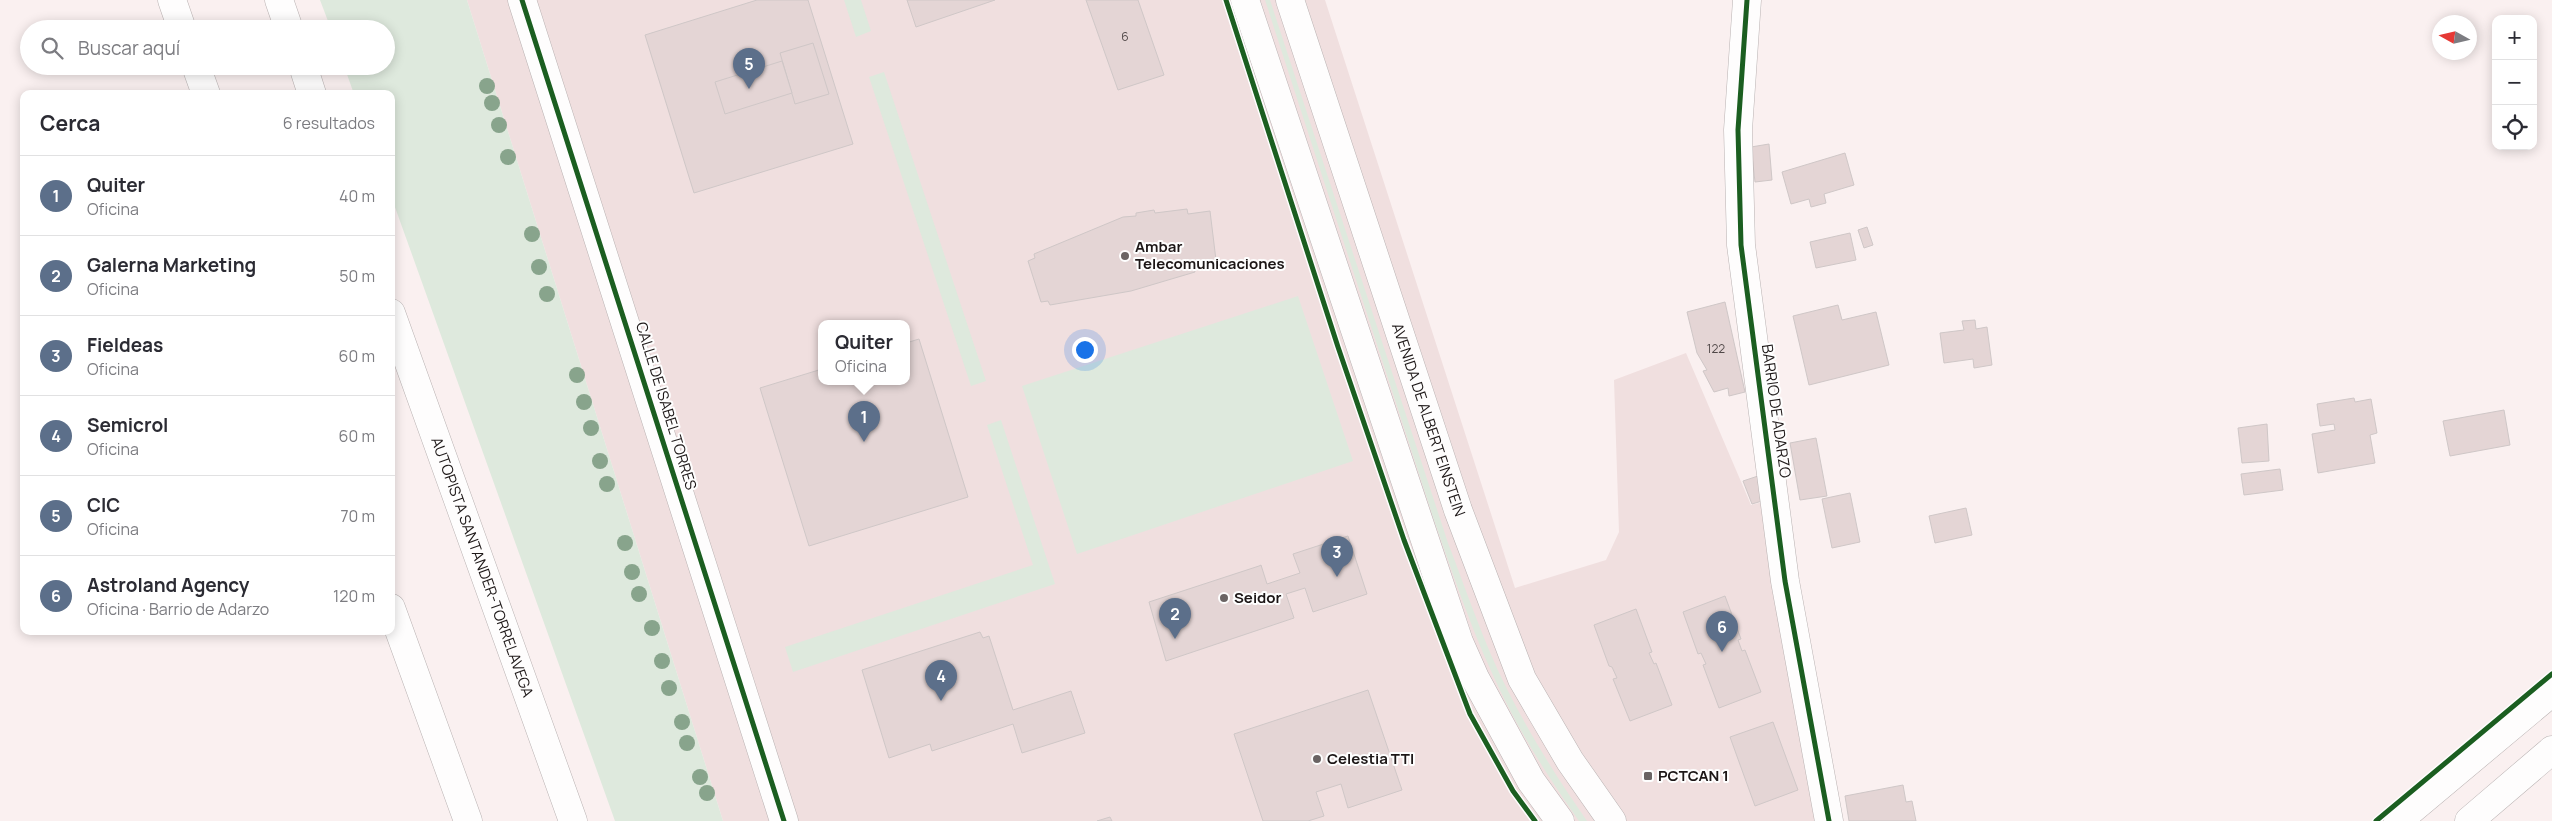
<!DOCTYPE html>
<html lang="es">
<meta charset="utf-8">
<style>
body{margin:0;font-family:Manrope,sans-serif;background:#f2f2f3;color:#2b2b33}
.controls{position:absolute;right:15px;top:15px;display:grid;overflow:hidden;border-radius:10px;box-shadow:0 2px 12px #0003}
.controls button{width:45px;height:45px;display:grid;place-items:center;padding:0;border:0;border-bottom:1px solid #e1e1e2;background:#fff;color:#2b2b33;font:25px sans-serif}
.compass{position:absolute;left:2432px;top:15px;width:45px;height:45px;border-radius:50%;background:#fff;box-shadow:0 2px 12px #0003;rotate:278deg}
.you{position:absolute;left:1084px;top:349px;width:18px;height:18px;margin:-12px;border:4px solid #fff;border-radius:50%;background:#1a73e8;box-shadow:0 0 0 8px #1a73e833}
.badge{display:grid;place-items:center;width:32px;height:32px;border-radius:50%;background:#2563eb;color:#fff;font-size:16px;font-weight:700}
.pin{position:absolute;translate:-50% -41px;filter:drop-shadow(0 1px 2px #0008)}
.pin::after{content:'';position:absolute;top:26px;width:18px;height:15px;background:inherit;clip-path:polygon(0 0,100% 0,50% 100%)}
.popup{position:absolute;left:818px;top:320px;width:92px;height:65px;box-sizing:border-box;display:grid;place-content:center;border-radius:10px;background:#fff;filter:drop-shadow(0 1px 4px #0005);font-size:16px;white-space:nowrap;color:#7c7c81}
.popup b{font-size:19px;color:#2b2b33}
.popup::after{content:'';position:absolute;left:50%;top:100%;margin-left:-10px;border:10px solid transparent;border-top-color:#fff}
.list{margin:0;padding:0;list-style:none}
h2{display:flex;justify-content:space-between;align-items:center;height:65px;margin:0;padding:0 20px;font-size:21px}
h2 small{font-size:16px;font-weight:400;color:#7c7c81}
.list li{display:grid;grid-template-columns:32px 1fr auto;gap:15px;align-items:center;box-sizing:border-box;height:80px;padding:0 20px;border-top:1px solid #e1e1e2}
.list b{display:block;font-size:19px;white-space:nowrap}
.list p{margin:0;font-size:16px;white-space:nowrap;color:#7c7c81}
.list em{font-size:16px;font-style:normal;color:#7c7c81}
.icon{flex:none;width:28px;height:28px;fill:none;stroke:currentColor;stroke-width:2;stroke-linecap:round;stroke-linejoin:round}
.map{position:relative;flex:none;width:2552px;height:821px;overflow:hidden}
.search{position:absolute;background:#fff;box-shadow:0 2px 12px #0003;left:20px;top:20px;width:375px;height:55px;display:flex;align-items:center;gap:12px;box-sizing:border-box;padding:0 18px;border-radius:28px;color:#7c7c81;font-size:19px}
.panel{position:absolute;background:#fff;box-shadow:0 2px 12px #0003;left:20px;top:90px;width:375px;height:545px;border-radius:10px}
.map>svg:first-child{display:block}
.built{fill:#f0dfdf;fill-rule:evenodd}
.grass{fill:#dee9dd}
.building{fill:#e4d5d5;stroke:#cfc7c7}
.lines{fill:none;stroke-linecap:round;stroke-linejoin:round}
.street-casing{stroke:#b9b2b2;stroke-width:29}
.secondary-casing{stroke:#b9b2b2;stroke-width:29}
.highway-casing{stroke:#b9b2b2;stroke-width:29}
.street{stroke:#fefdfd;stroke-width:28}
.secondary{stroke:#fefdfd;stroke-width:28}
.highway{stroke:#fefdfd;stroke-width:28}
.cycleway-casing{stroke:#fefefe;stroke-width:8}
.cycleway{stroke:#1b5e20;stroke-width:5}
.tree{fill:#88a48c}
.poi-dot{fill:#6a6363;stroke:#fefefe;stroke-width:2}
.labels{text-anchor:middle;stroke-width:4;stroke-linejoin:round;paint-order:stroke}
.number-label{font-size:12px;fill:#504848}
.poi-label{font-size:15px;font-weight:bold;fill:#1d1717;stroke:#fefefe;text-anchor:start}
.street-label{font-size:15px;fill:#1d1717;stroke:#fefefe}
</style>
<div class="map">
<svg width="2552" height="821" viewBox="0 0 2552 821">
<rect width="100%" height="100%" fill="#faf0f0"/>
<path class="built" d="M 467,0 L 1325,0 L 1515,588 L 1606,560 L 1619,532 L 1614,380 L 1686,353 L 1751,505 L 1763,502 L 1820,821 L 723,821 ZM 822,323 L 906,323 L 906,381 L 822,381 Z"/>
<g class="grass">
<polygon points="320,0 467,0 723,821 615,821 391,196 391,94 354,94 344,66 386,66 386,29 331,29"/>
<polygon points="844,0 861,0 871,31 856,37"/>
<path d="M 1265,0 L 1270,0 L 1448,543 C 1467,592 1484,644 1508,691 C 1531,737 1558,779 1587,821 L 1579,821 C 1546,774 1515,725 1492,673 C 1469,623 1452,571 1434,520 Z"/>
<polygon points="884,72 986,381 971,386 869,77"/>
<polygon points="1298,296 1353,461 1077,554 1022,386"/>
<polygon points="1001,420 1055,584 793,672 785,647 1033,565 987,425"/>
</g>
<g class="building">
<polygon points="757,0 808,0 853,144 694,193 645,35"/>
<polygon points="907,0 995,0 916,27"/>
<polygon points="1086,0 1138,0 1164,75 1118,90"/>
<polygon points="813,43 829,94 795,104 780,53"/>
<polygon points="782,61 792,93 725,114 715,82"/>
<polygon points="1769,144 1772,180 1755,182 1751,147"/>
<polygon points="1845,153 1854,185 1824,194 1826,203 1811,207 1809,199 1791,204 1782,172"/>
<polygon points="1187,209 1188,214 1210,211 1216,260 1194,267 1195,272 1131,291 1050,305 1048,301 1041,302 1028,261 1035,258 1034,254 1123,217 1136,216 1136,213 1154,210 1155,213"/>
<polygon points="1867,227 1873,245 1864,248 1858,230"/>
<polygon points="1850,233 1856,260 1816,268 1810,242"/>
<polygon points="1725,302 1745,392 1729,396 1728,388 1714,392 1703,371 1707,370 1697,353 1687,312"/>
<polygon points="1838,305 1842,320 1876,312 1889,365 1809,385 1793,316"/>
<polygon points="1975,320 1976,329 1987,327 1992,365 1974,368 1973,359 1944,363 1940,333 1964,330 1962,321"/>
<polygon points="919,339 968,497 809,546 760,388 822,369 822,381 906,381 906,343"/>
<polygon points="2354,398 2355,402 2371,399 2377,433 2370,435 2375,463 2318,473 2312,434 2335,430 2334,424 2320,426 2317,404"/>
<polygon points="2504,410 2510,445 2450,456 2443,421"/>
<polygon points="2267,424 2269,461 2242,463 2238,428"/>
<polygon points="1816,438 1827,496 1800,500 1790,443"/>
<polygon points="2280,469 2283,490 2244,495 2241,474"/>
<polygon points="1758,476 1762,501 1752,504 1743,481"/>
<polygon points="1850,493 1860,542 1832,548 1822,499"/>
<polygon points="1966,508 1972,535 1935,543 1929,516"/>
<polygon points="1348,536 1367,594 1313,612 1305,588 1286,594 1294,618 1166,661 1149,602 1259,566 1261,565 1267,584 1300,573 1293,554"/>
<polygon points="1725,596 1741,639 1738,640 1742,651 1745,650 1761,692 1719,708 1703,665 1706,664 1701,653 1698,654 1683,612"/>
<polygon points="1636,609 1652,652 1649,653 1654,664 1656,663 1672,705 1630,721 1613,679 1617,678 1612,667 1609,666 1594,625"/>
<polygon points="980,632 983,638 989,636 1013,710 1071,691 1085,733 1022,753 1013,724 932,751 930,744 889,758 862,670"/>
<polygon points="1368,690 1402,790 1348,808 1341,784 1316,792 1324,816 1308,821 1263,821 1234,734"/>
<polygon points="1773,722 1798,790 1755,806 1730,737"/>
<polygon points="1903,785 1906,802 1912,801 1916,821 1849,821 1845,796"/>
<polygon points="1110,817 1112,821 1097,821"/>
</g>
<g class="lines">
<g class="street-casing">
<g id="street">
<polyline points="522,0 784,821"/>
<polyline points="1747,0 1738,130 1741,245 1785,581 1829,821"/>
</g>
</g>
<g class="secondary-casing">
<g id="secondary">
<polyline points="1245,0 1459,642 1475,678 1531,781 1560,821"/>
<path id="s1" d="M 1290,0 L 1458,510 L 1522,679 L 1570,761 L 1612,821"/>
<polyline points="2398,821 2552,692"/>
<polyline points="2469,821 2552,750"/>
</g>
</g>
<g class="highway-casing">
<g id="highway">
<polyline points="172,0 182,29"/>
<polyline points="279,0 289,29"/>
<polyline points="196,66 206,94"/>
<polyline points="303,66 312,94"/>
<path id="s2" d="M 391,313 L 573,821"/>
<polyline points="391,608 468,821"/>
</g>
</g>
<use href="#street" class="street"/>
<use href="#secondary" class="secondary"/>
<use href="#highway" class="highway"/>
<g class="cycleway-casing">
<g id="cycleway">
<polyline points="522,0 784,821"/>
<polyline points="1226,0 1338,347 1404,540 1470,714 1513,791 1535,821"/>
<polyline points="1747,0 1738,130 1741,245 1785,581 1829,821"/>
<polyline points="2376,821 2552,674"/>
</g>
</g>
<use href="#cycleway" class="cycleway"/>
</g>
<g class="tree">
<circle cx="487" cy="86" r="8"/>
<circle cx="492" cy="103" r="8"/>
<circle cx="499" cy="125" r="8"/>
<circle cx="508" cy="157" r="8"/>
<circle cx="532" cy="234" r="8"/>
<circle cx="539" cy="267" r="8"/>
<circle cx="547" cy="294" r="8"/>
<circle cx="577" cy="375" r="8"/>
<circle cx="584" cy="402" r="8"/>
<circle cx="591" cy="428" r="8"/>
<circle cx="600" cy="461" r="8"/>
<circle cx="607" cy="484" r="8"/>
<circle cx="625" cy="543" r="8"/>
<circle cx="632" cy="572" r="8"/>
<circle cx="639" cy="594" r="8"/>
<circle cx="652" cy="628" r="8"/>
<circle cx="662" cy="661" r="8"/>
<circle cx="669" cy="688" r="8"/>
<circle cx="682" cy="722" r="8"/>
<circle cx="687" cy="743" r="8"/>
<circle cx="700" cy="777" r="8"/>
<circle cx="707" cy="793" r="8"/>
</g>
<g class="poi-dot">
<circle cx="1125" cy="256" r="5"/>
<circle cx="1224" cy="598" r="5"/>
<circle cx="1317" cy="759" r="5"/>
<rect x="1643" y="771" width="10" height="10" rx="2.5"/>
</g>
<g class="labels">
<g class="number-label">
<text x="1125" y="41">6</text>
<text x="1716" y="353">122</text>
</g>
<g class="poi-label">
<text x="1135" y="252">Ambar<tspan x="1135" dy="17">Telecomunicaciones</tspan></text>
<text x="1234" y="603">Seidor</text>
<text x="1327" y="764">Celestia TTI</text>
<text x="1658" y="781">PCTCAN 1</text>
</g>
<g class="street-label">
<text transform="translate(666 406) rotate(73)" y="5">CALLE DE ISABEL TORRES</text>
<text transform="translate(1776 411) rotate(82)" y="5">BARRIO DE ADARZO</text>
<text dy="5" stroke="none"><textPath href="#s1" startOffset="442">AVENIDA DE ALBERT EINSTEIN</textPath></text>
<text dy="5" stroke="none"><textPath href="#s2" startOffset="270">AUTOPISTA SANTANDER-TORRELAVEGA</textPath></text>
</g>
</g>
</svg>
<div class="controls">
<button>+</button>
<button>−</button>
<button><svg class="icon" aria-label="locate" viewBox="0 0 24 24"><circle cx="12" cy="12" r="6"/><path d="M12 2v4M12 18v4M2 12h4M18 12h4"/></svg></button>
</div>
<svg class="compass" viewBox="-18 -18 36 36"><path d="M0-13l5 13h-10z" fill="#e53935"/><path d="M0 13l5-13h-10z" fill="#7c7c81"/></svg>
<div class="you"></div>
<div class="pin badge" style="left:864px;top:442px;background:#5c6f8a">1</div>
<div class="popup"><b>Quiter</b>Oficina</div>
<div class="pin badge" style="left:1175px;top:639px;background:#5c6f8a">2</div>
<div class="pin badge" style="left:1337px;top:577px;background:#5c6f8a">3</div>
<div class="pin badge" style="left:941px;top:701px;background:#5c6f8a">4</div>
<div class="pin badge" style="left:749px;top:89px;background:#5c6f8a">5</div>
<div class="pin badge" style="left:1722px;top:652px;background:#5c6f8a">6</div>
<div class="search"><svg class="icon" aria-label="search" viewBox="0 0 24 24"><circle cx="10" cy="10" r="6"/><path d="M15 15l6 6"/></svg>Buscar aquí</div>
<section class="panel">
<h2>Cerca<small>6 resultados</small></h2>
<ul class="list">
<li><span class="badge" style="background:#5c6f8a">1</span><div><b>Quiter</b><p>Oficina</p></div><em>40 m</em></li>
<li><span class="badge" style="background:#5c6f8a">2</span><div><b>Galerna Marketing</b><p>Oficina</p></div><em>50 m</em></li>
<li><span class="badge" style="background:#5c6f8a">3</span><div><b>Fieldeas</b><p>Oficina</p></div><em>60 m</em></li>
<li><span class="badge" style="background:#5c6f8a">4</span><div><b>Semicrol</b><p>Oficina</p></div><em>60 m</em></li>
<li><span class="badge" style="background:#5c6f8a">5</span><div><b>CIC</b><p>Oficina</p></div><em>70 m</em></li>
<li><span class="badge" style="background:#5c6f8a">6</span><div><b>Astroland Agency</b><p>Oficina · Barrio de Adarzo</p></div><em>120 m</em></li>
</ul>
</section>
</div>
